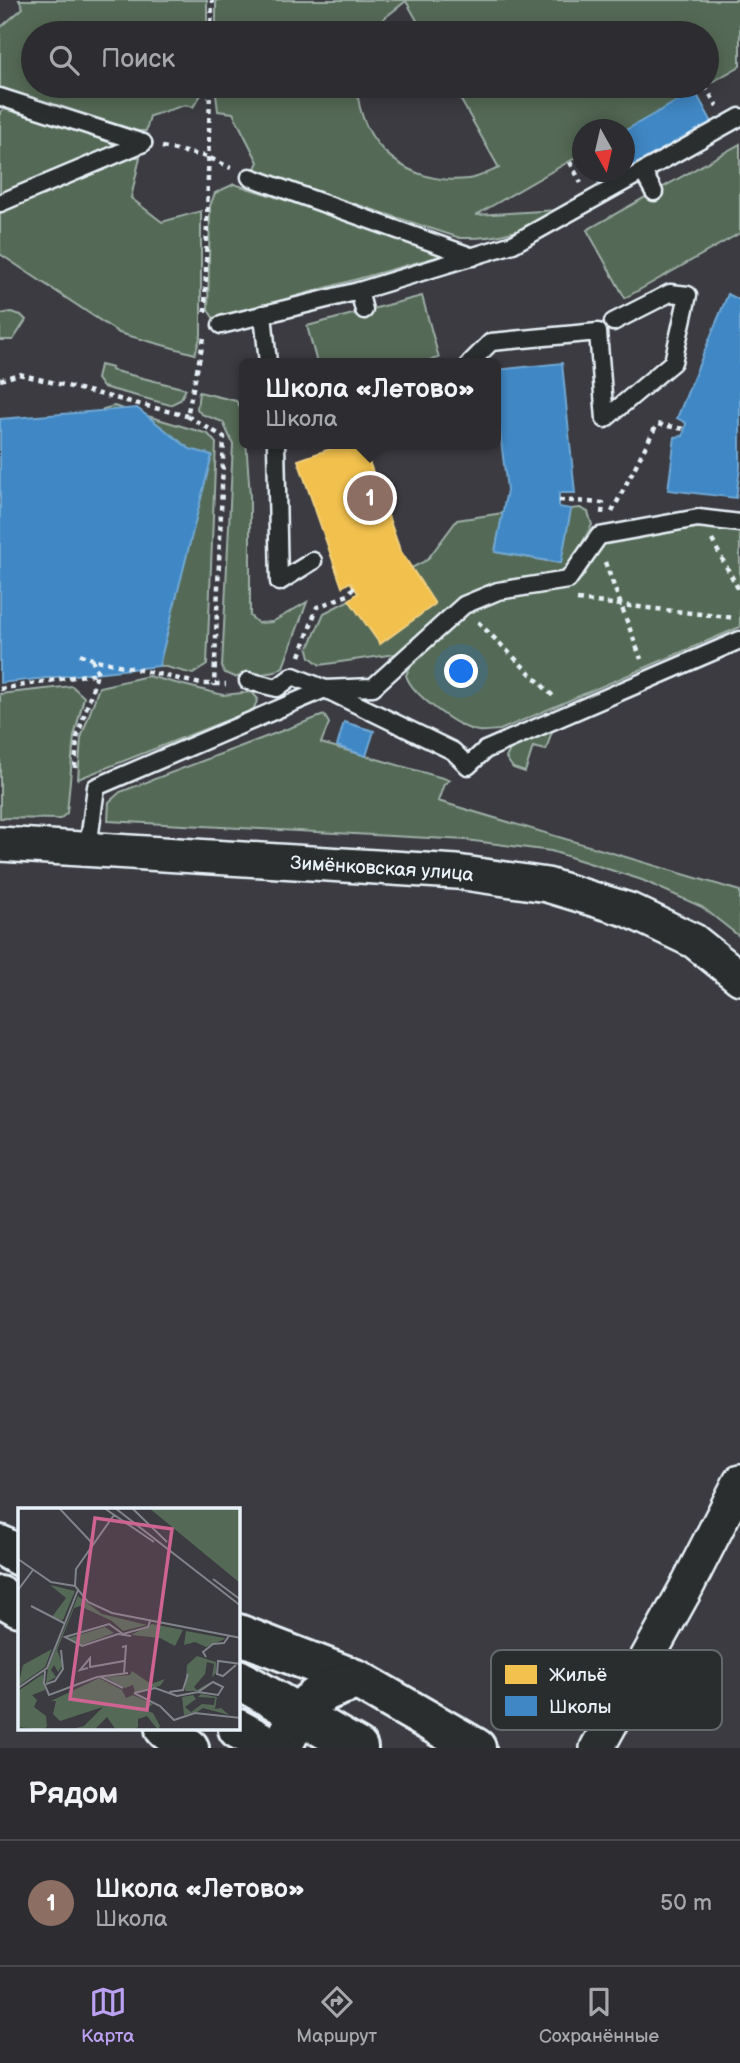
<!DOCTYPE html>
<html lang="ru">
<meta charset="utf-8">
<style>
body{margin:0;font-family:"Balsamiq Sans",sans-serif;background:#343439;color:#f1f3f6}
.compass{position:absolute;left:572px;top:119px;width:63px;height:63px;border-radius:50%;background:#2c2c31;box-shadow:0 4px 18px #0003;rotate:172deg}
.you{position:absolute;left:462px;top:672px;width:24px;height:24px;margin:-18px;border:5px solid #fff;border-radius:50%;background:#1a73e8;box-shadow:0 0 0 10px #1a73e833}
.badge{display:grid;place-items:center;width:46px;height:46px;border-radius:50%;background:#bca0f2;color:#fff;font-size:23px;font-weight:700}
.pin{position:absolute;translate:-50% -50%;border:4px solid #fff;box-shadow:0 2px 7px #0006}
.popup{position:absolute;left:239px;top:358px;width:262px;height:91px;box-sizing:border-box;display:grid;place-content:center;border-radius:10px;background:#2c2c31;filter:drop-shadow(0 2px 5px #0005);font-size:23px;white-space:nowrap;color:#a6a7ab}
.popup b{font-size:26px;color:#f1f3f6}
.popup::after{content:'';position:absolute;left:50%;top:100%;margin-left:-14px;border:14px solid transparent;border-top-color:#2c2c31}
.list{margin:0;padding:0;list-style:none}
h2{display:flex;justify-content:space-between;align-items:center;height:91px;margin:0;padding:0 28px;font-size:30px}
h2 small{font-size:23px;font-weight:400;color:#a6a7ab}
.list li{display:grid;grid-template-columns:46px 1fr auto;gap:21px;align-items:center;box-sizing:border-box;height:126px;padding:0 28px;border-top:2px solid #48484d}
.list b{display:block;font-size:26px;white-space:nowrap}
.list p{margin:0;font-size:23px;white-space:nowrap;color:#a6a7ab}
.list em{font-size:23px;font-style:normal;color:#a6a7ab}
.icon{flex:none;width:38px;height:38px;fill:none;stroke:currentColor;stroke-width:2;stroke-linecap:round;stroke-linejoin:round}
.map{position:relative;flex:none;width:740px;height:1748px;overflow:hidden}
.search{position:absolute;background:#2c2c31;box-shadow:0 4px 18px #0003;left:21px;right:21px;top:21px;height:77px;display:flex;align-items:center;gap:18px;box-sizing:border-box;padding:0 24px;border-radius:38px;color:#a6a7ab;font-size:26px}
.sheet{height:217px;background:#2c2c31}
nav{display:flex;justify-content:space-around;align-items:center;box-sizing:border-box;height:98px;border-top:2px solid #48484d;background:#2c2c31;font-size:19px;color:#a6a7ab}
nav a{display:grid;justify-items:center;gap:4px}
nav .on{color:#bca0f2}
.map>svg:first-child{display:block}
.green{fill:#546a56;stroke:#9eaea7;stroke-width:2}
.homes{fill:#f2c14e;stroke:#efcf81;stroke-width:2}
.schools{fill:#3f88c5;stroke:#72a8d4;stroke-width:2}
.lines{fill:none;stroke-linecap:round;stroke-linejoin:round}
.service-casing{stroke:#e8f1f8;stroke-width:21}
.minor-casing{stroke:#e8f1f8;stroke-width:38}
.tertiary-casing{stroke:#e8f1f8;stroke-width:44}
.secondary-casing{stroke:#e8f1f8;stroke-width:44}
.path{stroke:#e8f1f8;stroke-width:4.5;stroke-dasharray:5 5;stroke-linecap:butt}
.service{stroke:#2a2d2e;stroke-width:16}
.minor{stroke:#2a2d2e;stroke-width:33}
.tertiary{stroke:#2a2d2e;stroke-width:38}
.secondary{stroke:#2a2d2e;stroke-width:38}
.labels{text-anchor:middle;stroke-width:7;stroke-linejoin:round;paint-order:stroke}
.street-label{font-size:19px;fill:#e8f1f8;stroke:#2a2d2e}
.inset-road{fill:none;stroke:#80848a;stroke-width:2}
.view{fill:#cf6492;fill-opacity:0.15;stroke:#cf6492;stroke-width:3.5}
.inset-edge{fill:none;stroke:#e8f1f8;stroke-width:3.5}
.key{fill:#2a2d2e;stroke:#63686b;stroke-width:2}
.key-label{font-size:19px;fill:#e8f1f8}
</style>
<div class="map">
<svg width="740" height="1748" viewBox="0 0 740 1748">
<rect width="100%" height="100%" fill="#3b3b41"/>
<filter id="ink" filterUnits="userSpaceOnUse"><feTurbulence type="fractalNoise" baseFrequency=".0143" numOctaves="2"/><feDisplacementMap in="SourceGraphic" scale="14" xChannelSelector="R" yChannelSelector="G"/><feConvolveMatrix kernelMatrix="1 2 1 2 8 2 1 2 1" color-interpolation-filters="sRGB"/></filter>
<g filter="url(#ink)">
<g class="green">
<polygon points="19,0 207,0 207,33 33,33 33,86 207,86 193,107 185,105 150,116 146,131 138,131 0,88 0,28 23,8"/>
<polygon points="216,0 740,0 740,66 707,85 707,33 424,33 406,1 382,20 373,33 216,33"/>
<path d="M 215,86 L 357,86 C 359,146 409,186 468,179 C 478,178 489,172 499,168 L 453,86 L 705,86 L 625,131 L 582,130 L 582,154 L 476,215 L 559,210 C 522,231 502,239 460,238 L 269,176 L 255,168 L 258,162 L 233,113 L 218,111 Z"/>
<polygon points="4,109 110,139 113,144 105,150 0,193 0,112"/>
<polygon points="740,144 740,233 625,298 587,230"/>
<polygon points="134,157 140,157 131,198 162,222 201,211 201,335 195,354 119,333 0,254 0,212"/>
<polygon points="234,184 436,248 440,256 214,319 208,310 210,206 215,193"/>
<polygon points="422,296 439,358 419,363 317,363 307,326"/>
<polygon points="11,312 21,315 26,320 13,340 0,340 0,314"/>
<polygon points="100,365 112,368 111,370 186,389 180,400 170,405 103,387 97,379"/>
<polygon points="199,392 236,401 244,412 250,496 250,616 258,623 272,622 307,602 283,667 275,672 248,676 235,677 225,673 222,667 233,444 223,422 201,414 197,409"/>
<polygon points="114,406 208,434 216,443 207,665 193,674 154,664 97,417 103,409"/>
<polygon points="580,508 588,512 592,525 569,567 561,573 504,580 476,590 404,650 395,654 320,665 310,657 308,649 324,613 427,560 457,520 503,513 495,552 560,563 571,509"/>
<path d="M 705,527 L 740,531 L 740,627 L 500,730 C 493,730 485,732 478,731 C 458,728 411,694 406,675 L 410,667 L 468,611 L 500,597 L 565,588 L 582,578 L 600,548 L 614,536 Z"/>
<polygon points="148,676 223,695 252,692 258,699 253,710 78,779 81,738 99,687"/>
<polygon points="72,686 84,697 74,737 67,813 60,819 0,818 0,694"/>
<polygon points="324,715 329,723 321,743 450,780 444,784 438,801 740,891 740,937 702,907 642,880 551,851 466,840 108,821 109,802 120,792"/>
<polygon points="552,731 546,750 533,747 525,772 513,768 506,758 511,747"/>
</g>
<polygon class="homes" points="344,444 363,444 400,550 435,604 380,644 349,600 358,593 350,582 342,587 298,460"/>
<g class="schools">
<polygon points="695,91 713,124 601,186 592,172 624,172 624,131"/>
<polygon points="728,294 740,300 740,468 736,498 668,490 675,437 683,436 686,423 677,418"/>
<polygon points="562,363 575,493 559,493 559,507 571,509 561,563 495,552 507,490 496,398 496,370"/>
<polygon points="137,408 190,449 212,455 159,666 0,683 0,419"/>
<polygon points="344,722 374,731 366,756 337,746"/>
</g>
<g class="lines">
<g class="service-casing">
<g id="service">
<polyline points="0,97 143,143"/>
<polyline points="643,172 654,192"/>
<polyline points="250,177 473,257"/>
<polyline points="0,203 143,143"/>
<polyline points="359,291 364,310"/>
<polyline points="263,314 268,363"/>
<polyline points="221,325 359,291 513,244 740,117"/>
<polyline points="470,363 491,342 598,332 605,419 673,362 688,295 670,293 613,322"/>
<polyline points="276,444 279,582 313,561"/>
<polyline points="248,681 277,688 293,676 325,689 373,687 464,605 498,591 568,580 599,536 698,518 740,523"/>
<polyline points="88,849 96,787 325,689 453,751 468,766 485,750 740,640"/>
</g>
</g>
<g class="minor-casing">
<g id="minor">
<path id="s1" d="M 0,844 L 457,872 L 547,885 L 629,910 L 694,941 L 740,978"/>
<polyline points="597,1748 685,1590 740,1482"/>
</g>
</g>
<g class="tertiary-casing">
<g id="tertiary">
<polyline points="238,1634 358,1680 476,1748"/>
<polyline points="165,1729 189,1748"/>
<path d="M 282,1748 C 303,1702 309,1694 358,1680"/>
</g>
</g>
<g class="secondary-casing">
<g id="secondary">
<polyline points="0,1545 19,1556"/>
<polyline points="0,1596 19,1607"/>
<polyline points="238,1679 358,1748"/>
<polyline points="238,1729 273,1748"/>
</g>
</g>
<g class="path">
<polyline points="211,33 212,0"/>
<polyline points="705,86 717,106"/>
<polyline points="162,147 208,157 231,168"/>
<polyline points="570,162 581,183"/>
<polyline points="205,312 210,86"/>
<polyline points="204,338 187,416 224,437 214,686"/>
<polyline points="0,380 19,374 187,416"/>
<polyline points="559,500 603,503 602,514"/>
<polyline points="612,512 657,424 684,429"/>
<polyline points="712,540 740,592"/>
<polyline points="605,562 641,659"/>
<polyline points="577,600 736,618"/>
<polyline points="478,622 554,697"/>
<polyline points="80,654 92,659"/>
<polyline points="300,656 317,607 348,595 354,587"/>
<polyline points="0,689 98,673 92,659 201,684 226,684"/>
<polyline points="75,768 77,738 97,674"/>
</g>
<use href="#service" class="service"/>
<use href="#minor" class="minor"/>
<use href="#tertiary" class="tertiary"/>
<use href="#secondary" class="secondary"/>
</g>
</g>
<g class="labels">
<g class="street-label">
<text dy="7" stroke="none"><textPath href="#s1" startOffset="383">Зимёнковская улица</textPath></text>
</g>
</g>
<g transform="translate(18 1508)">
<rect width="222" height="222" fill="#3b3b41"/>
<path d="M 131,0 L 222,0 L 222,75 ZM 32,77 L 57,83 L 45,112 L 33,110 L 48,90 ZM 60,88 L 84,106 L 129,117 L 105,123 L 94,113 L 62,98 L 56,100 L 39,142 L 45,157 L 40,164 L 36,157 L 33,162 L 38,169 L 28,175 L 30,160 ZM 134,116 L 165,122 L 157,138 L 142,130 L 113,127 ZM 87,119 L 96,125 L 63,137 L 51,130 ZM 168,123 L 206,130 L 207,131 L 188,139 L 177,134 L 166,137 ZM 34,141 L 27,159 L 0,178 L 5,157 ZM 179,148 L 198,154 L 198,165 L 194,169 L 196,156 L 189,154 L 187,166 L 176,179 L 179,182 L 194,173 L 181,183 L 167,183 L 169,157 ZM 114,163 L 133,176 L 147,171 L 142,178 L 117,184 L 115,177 L 107,180 L 87,169 L 112,167 ZM 25,166 L 27,182 L 14,187 L 19,192 L 16,199 L 28,208 L 29,218 L 26,222 L 0,219 L 0,183 ZM 81,170 L 104,182 L 108,190 L 115,187 L 135,196 L 127,202 L 135,205 L 142,218 L 140,222 L 129,208 L 120,211 L 120,219 L 114,223 L 98,222 L 89,209 L 76,222 L 50,222 L 66,218 L 85,199 L 42,213 L 35,206 L 38,193 L 33,193 ZM 183,186 L 199,189 L 197,201 L 203,200 L 211,207 L 185,200 L 179,204 L 166,207 L 164,189 L 175,187 L 178,191 L 167,199 L 173,204 L 184,196 L 196,197 L 197,190 L 180,189 Z" fill="#546a56"/>
<path class="inset-road" d="M 41,0 L 75,36M 86,0 L 136,34M 97,0 L 223,98M 114,0 L 149,34M 96,7 L 58,61 L 57,78 L 70,94 L 94,105 L 223,130M 0,51 L 33,74 L 57,78M 195,71 L 223,92M 0,82 L 15,62M 13,98 L 46,115M 113,128 L 100,126 L 64,138 L 47,129 L 91,116 L 105,126 L 130,119 L 132,113M 104,139 L 108,138 L 106,166M 188,149 L 185,144 L 195,136 L 206,135 L 211,128M 218,157 L 205,168 L 199,166 L 200,153 L 223,156M 70,160 L 62,162 L 72,150 L 72,159 L 106,153M 27,163 L 26,175 L 31,187 L 79,169 L 110,165M 83,169 L 105,180M 28,176 L 37,173 L 45,161 L 43,142M 0,180 L 29,160 L 60,82M 151,184 L 165,182 L 170,166M 116,185 L 137,180 L 159,188 L 180,184 L 195,174 L 205,179 L 200,187 L 180,184M 116,185 L 142,198 L 156,212 L 177,205 L 223,210"/>
<path class="view" d="M 77,10 L 154,21 L 129,202 L 52,191 Z"/>
<rect width="222" height="222" class="inset-edge"/>
</g>
<rect x="491" y="1650" width="231" height="80" rx="10" class="key"/>
<rect x="505" y="1665" width="32" height="19" fill="#f2c14e"/>
<rect x="505" y="1696" width="32" height="20" fill="#3f88c5"/>
<g class="key-label">
<text x="549" y="1681">Жильё</text>
<text x="549" y="1713">Школы</text>
</g>
</svg>
<svg class="compass" viewBox="-18 -18 36 36"><path d="M0-13l5 13h-10z" fill="#e53935"/><path d="M0 13l5-13h-10z" fill="#a6a7ab"/></svg>
<div class="you"></div>
<div class="pin badge" style="left:370px;top:498px;background:#8d6e63">1</div>
<div class="popup"><b>Школа «Летово»</b>Школа</div>
<div class="search"><svg class="icon" aria-label="search" viewBox="0 0 24 24"><circle cx="10" cy="10" r="6"/><path d="M15 15l6 6"/></svg>Поиск</div>
</div>
<section class="sheet">
<h2>Рядом<small></small></h2>
<ul class="list">
<li><span class="badge" style="background:#8d6e63">1</span><div><b>Школа «Летово»</b><p>Школа</p></div><em>50 m</em></li>
</ul>
</section>
<nav>
<a class="on"><svg class="icon" aria-label="map" viewBox="0 0 24 24"><path d="M3 6l6-2 6 2 6-2v14l-6 2-6-2-6 2zM9 4v14M15 6v14"/></svg>Карта</a>
<a><svg class="icon" aria-label="directions" viewBox="0 0 24 24"><path d="M12 3l9 9-9 9-9-9zM9 14v-3h6M13 9l2 2-2 2"/></svg>Маршрут</a>
<a><svg class="icon" aria-label="saved" viewBox="0 0 24 24"><path d="M7 4h10v16l-5-4-5 4z"/></svg>Сохранённые</a>
</nav>
